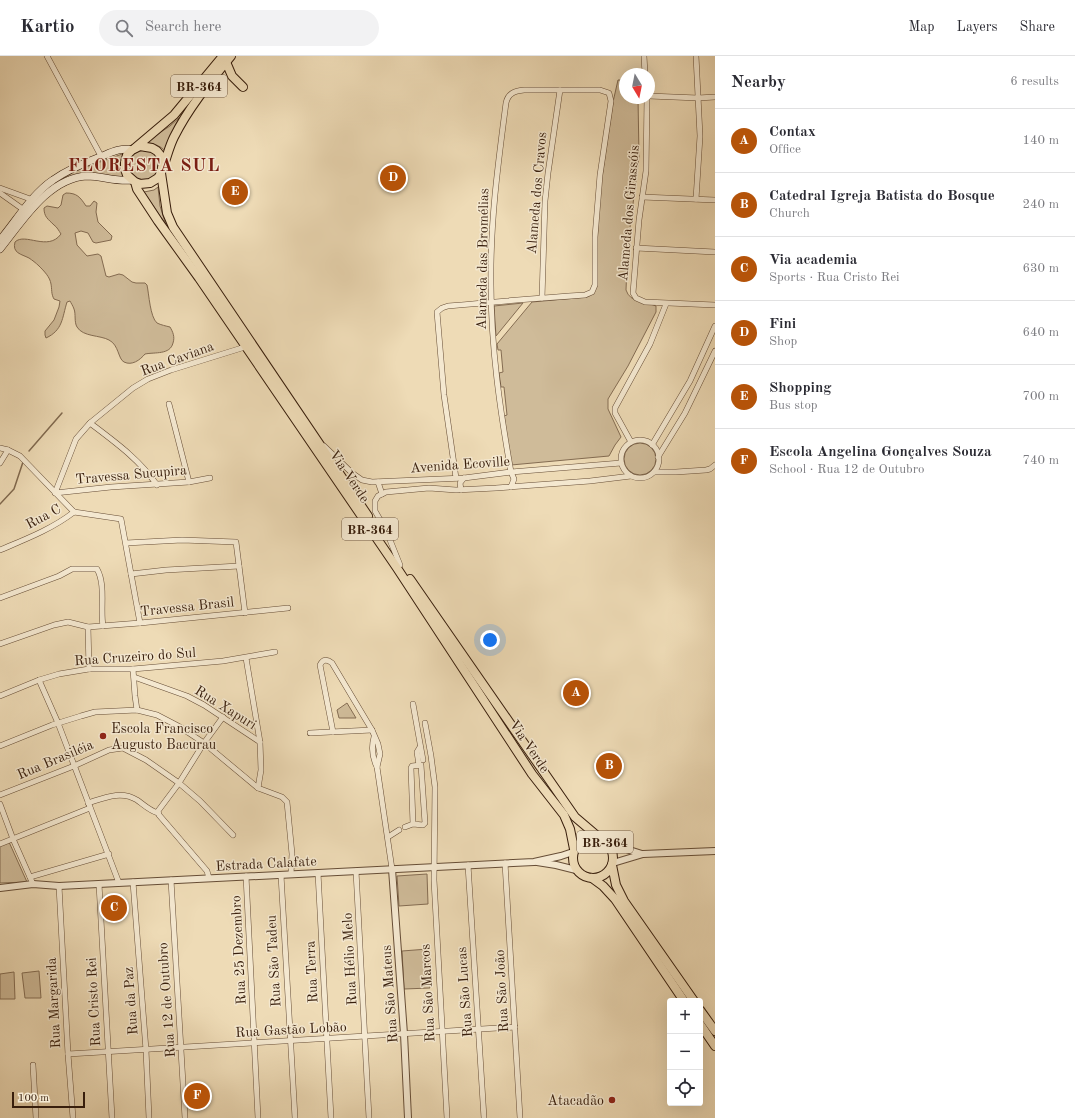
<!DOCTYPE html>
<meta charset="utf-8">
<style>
body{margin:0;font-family:"Old Standard TT",serif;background:#f2f2f3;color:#2b2b33}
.controls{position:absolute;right:12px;bottom:12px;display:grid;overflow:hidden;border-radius:4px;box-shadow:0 4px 16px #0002}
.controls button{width:36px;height:36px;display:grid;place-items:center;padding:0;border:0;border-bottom:1px solid #e1e1e2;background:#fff;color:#2b2b33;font:20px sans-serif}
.compass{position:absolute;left:619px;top:12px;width:36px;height:36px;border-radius:50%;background:#fff;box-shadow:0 4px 16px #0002;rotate:170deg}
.scale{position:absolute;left:12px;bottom:10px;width:73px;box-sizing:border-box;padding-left:4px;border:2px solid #381e0c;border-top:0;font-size:11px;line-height:14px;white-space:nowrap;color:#381e0c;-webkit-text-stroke:3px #f4e8d0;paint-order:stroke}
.you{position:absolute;left:490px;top:584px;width:14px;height:14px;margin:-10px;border:3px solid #fff;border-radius:50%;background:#1a73e8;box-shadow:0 0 0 6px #1a73e833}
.badge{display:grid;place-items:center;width:26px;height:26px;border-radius:50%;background:#b45309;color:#fff;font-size:13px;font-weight:700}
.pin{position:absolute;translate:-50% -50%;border:2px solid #fff;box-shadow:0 1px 4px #0006}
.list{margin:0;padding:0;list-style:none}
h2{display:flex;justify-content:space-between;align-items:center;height:52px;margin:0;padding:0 16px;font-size:17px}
h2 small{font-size:13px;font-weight:400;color:#7c7c81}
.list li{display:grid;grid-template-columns:26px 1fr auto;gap:12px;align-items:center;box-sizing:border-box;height:64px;padding:0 16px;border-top:1px solid #e1e1e2}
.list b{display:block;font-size:15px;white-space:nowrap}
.list p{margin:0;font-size:13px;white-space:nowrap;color:#7c7c81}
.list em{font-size:13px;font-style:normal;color:#7c7c81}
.icon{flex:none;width:22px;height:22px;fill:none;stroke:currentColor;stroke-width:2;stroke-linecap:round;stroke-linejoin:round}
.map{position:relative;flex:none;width:715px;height:1062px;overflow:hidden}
header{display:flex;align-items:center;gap:24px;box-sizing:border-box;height:56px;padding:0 20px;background:#fff;border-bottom:1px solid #e1e1e2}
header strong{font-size:19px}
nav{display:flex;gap:22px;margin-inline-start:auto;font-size:14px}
.search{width:280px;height:36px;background:#f2f2f3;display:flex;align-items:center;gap:10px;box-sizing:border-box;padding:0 14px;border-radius:22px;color:#7c7c81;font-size:15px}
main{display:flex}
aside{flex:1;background:#fff}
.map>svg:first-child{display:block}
.green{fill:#cfbb99;stroke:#846c52}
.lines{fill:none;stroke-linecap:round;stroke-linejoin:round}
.stream{stroke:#80694f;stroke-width:1.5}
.minor-casing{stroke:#664d36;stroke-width:6}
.tertiary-casing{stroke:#664d36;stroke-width:8}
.secondary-casing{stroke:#381e0c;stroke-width:8}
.primary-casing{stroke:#381e0c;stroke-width:10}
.minor{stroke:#f4e8d0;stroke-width:5}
.tertiary{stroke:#f4e8d0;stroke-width:6}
.secondary{stroke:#f4e8d0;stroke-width:7}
.primary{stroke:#eedbb6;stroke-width:8}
.poi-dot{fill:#8f2418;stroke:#f4e8d0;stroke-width:1.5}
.labels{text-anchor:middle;stroke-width:3;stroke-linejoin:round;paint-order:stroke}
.shield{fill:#f4e8d0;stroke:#705b47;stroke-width:1}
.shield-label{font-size:13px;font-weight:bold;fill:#381e0c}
.street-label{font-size:14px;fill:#381e0c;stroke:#f4e8d0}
.poi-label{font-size:14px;fill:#381e0c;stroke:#f4e8d0;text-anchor:start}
.district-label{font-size:18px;font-weight:bold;letter-spacing:1px;fill:#7a1f14;stroke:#f4e8d0}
</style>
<header>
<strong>Kartio</strong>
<div class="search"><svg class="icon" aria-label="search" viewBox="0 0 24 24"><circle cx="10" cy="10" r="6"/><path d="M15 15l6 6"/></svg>Search here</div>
<nav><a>Map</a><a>Layers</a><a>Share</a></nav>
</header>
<main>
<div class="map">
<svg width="715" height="1062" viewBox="0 0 715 1062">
<rect width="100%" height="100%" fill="#eedbb6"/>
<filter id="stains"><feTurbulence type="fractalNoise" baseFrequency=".005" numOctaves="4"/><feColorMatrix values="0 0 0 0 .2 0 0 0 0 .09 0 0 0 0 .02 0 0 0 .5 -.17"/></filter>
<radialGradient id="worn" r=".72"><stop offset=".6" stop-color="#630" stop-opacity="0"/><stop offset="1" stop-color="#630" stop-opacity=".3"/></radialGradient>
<g class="green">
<path d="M 618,24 L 625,24 L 625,42 L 638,42 L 639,101 L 628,187 L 626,234 C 630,247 645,245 656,250 L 656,256 L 628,310 L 608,343 L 608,353 L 621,381 L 615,389 L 609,400 L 511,409 L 504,360 L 507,359 L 504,331 L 501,331 L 499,317 L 503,316 L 501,294 L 498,294 L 497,288 L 532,246 L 587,241 L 591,239 L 596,205 L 600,134 L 613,46 Z"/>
<path d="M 179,62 L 170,81 L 166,96 C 160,89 153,87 144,87 L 170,70 Z"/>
<circle cx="144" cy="109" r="15"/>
<path d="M 125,97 L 124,122 C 95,117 81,114 53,129 L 75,115 Z"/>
<polygon points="158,131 160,150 166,169 144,136 154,134"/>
<path d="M 66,137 C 77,137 80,141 86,150 L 90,150 L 94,145 L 97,147 L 96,156 L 98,166 L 112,180 L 111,184 L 96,187 L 93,186 L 88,177 L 81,175 L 75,177 L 77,189 L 87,200 L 98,198 L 101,200 L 106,220 L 109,221 L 119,218 L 123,219 L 132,226 L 136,227 L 145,227 L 147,229 C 149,238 150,261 157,267 C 161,269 166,270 170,271 C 173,276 175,281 173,287 C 170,299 155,296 145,298 C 140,304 132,310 124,306 C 118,303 119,289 109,284 C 100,279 83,281 77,271 C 74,266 76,258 74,253 C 73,250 71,247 70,245 L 67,246 C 62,262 63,274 46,282 L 45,279 L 45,275 L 54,264 L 59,251 L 60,245 L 54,243 C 51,238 52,233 51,228 C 50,221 44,215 39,210 C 36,207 32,204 29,202 C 21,198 12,197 15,186 C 25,176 48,196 61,178 C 59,175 57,171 54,169 C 48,163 44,161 44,152 L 47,150 L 58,152 L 61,149 L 63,139 Z"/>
<polygon points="523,247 496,280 494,250"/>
<circle cx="640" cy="403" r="16"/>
<polygon points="347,647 356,662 339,662 337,654"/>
<polygon points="9,786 27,826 0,827 0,789"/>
<polygon points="427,818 428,848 399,850 397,820"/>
<polygon points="428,893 430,932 404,933 402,895"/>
<polygon points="39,915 41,942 25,942 22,917"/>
<polygon points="14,916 15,943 0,943 0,918"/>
</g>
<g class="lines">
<g class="stream">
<polyline points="29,395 62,357"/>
<polyline points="0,448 14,433 23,406"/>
</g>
<g class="minor-casing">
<g id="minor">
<polyline points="47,0 101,100"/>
<polyline points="644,0 645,18"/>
<polyline points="696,0 700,80 696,143"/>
<polyline points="649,40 698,42 715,41"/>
<polyline points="647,42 646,115 639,164 633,237 636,242 645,246 715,249"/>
<polyline points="0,132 33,144"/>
<polyline points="0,137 24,154"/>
<polyline points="642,141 715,144"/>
<polyline points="636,192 715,196"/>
<polyline points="542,242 545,145 548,117 560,34"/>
<polyline points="169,348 189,426"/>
<path d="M 90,367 C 115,386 139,403 157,429"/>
<circle cx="640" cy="403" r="19"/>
<polyline points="631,386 615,357 615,352 650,288 666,248"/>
<polyline points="652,389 690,325 715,270"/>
<polyline points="324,390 352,417 362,424 372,426 464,422 511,416 621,407"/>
<polyline points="0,392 8,394 20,400 74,456"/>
<polyline points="658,401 685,357 715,295"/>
<polyline points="0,407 8,394"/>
<polyline points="654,416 676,416 706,414 710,413 715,409"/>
<polyline points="210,422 189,426 111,431 55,437 76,383 90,367 133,332 148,323 171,314 245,291"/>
<path d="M 456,422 L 444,339 L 437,256 L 442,252 L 448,250 C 493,246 539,242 585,239 L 592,236 L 595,229 L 595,181 L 600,119 L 611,45 L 609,37 L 600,34 L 524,34 C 515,35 508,37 506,47 C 498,108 490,167 491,229 C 491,292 500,354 511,416 L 514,423 L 511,431"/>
<polyline points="378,426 382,438"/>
<polyline points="461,434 460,427 464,422"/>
<polyline points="74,456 121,463 140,567"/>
<polyline points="126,487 182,484 236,486 245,557"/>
<path d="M 0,494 C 26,483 52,473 74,456"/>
<polyline points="400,509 386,474 375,455 375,445 378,440 386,436 429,432 456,434 496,432 590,425 631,420"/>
<polyline points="131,518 166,514 239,510"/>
<path d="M 0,542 L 59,520 L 72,513 L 97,513 C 106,529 100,552 103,570"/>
<polyline points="88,571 89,613"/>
<polyline points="0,588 54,569 68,566 88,571 140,567 288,552"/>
<polyline points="246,602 260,686 261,714 258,732"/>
<polyline points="133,613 135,640 137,654"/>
<polyline points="134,621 187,640 204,649 260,686"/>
<polyline points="39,624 58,667 119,827"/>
<polyline points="0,640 39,624 59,618 89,613 133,613 223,605 275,596"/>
<polyline points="413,648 423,704"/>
<polyline points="425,667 431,700 435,731 434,824 447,1062"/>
<path d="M 333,676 L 320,609 C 323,603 327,603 332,607 L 372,674 L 378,688 L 380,698 L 377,711"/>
<polyline points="310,677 372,674"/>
<path d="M 374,681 C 371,692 372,701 377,711 L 392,813"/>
<polyline points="0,690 52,669 81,660 95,656 137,654 157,659 180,671 204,687 258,732 282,741 287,746 292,798 291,818"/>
<polyline points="419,709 417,696 420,691"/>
<polyline points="0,739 74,710 109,694 123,692 146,704 179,727 200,745 233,779"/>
<path d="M 88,747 C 104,742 121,734 137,744 C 144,749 150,755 158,757"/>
<polyline points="0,748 13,783 33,828"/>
<polyline points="405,771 413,768 423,769 425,767 421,709 412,710 411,712 413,768"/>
<polyline points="388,781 399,774"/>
<polyline points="0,788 90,752"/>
<polyline points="505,807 520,1062"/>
<polyline points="468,809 484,1062"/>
<polyline points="356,815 369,1062"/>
<polyline points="318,817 331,1062"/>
<polyline points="281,819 295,1062"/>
<polyline points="246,820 258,1062"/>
<polyline points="30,821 109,798"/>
<polyline points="209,822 207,815 159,759 158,755 179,727 204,687 223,661"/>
<polyline points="171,824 185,1062"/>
<polyline points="133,826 146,994 149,1062"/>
<polyline points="99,828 112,1062"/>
<polyline points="59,830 68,998 73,1062"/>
<polyline points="68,998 515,971"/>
<polyline points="33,1009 36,1062"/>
</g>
</g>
<g class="tertiary-casing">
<g id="tertiary">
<polyline points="607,787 642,798"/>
<polyline points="537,806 556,809 576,814"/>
<polyline points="613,807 643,798 715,795"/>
<polyline points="392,813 404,978 408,1062"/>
<polyline points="0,832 33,828 59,830 534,806 561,800 573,796"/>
</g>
</g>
<g class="secondary-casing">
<g id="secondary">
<path d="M 0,184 C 16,165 32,138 53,124 C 67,114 84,107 100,101 C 110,97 121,91 132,94"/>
<path d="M 0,193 C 22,166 48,122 87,120 C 102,120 117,126 132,124"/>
</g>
</g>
<g class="primary-casing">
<g id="primary">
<polyline points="226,6 232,20 243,31"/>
<polyline points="135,92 174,59 223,0"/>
<path d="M 163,111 C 167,101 169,91 174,81 C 189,51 210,26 231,0"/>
<polyline points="161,117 167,157 173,171 368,460"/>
<polyline points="135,126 140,128 150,127 158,122 161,117 163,106 161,100 157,95 152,92 140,90 132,94 127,99 125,106 125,113 127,119 135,126 137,133 158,165 199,222 397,512 532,718 564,759 570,773 574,793"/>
<polyline points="410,523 575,761 602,784"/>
<circle cx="593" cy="802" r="20"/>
<polyline points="612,809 616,829 624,845 694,945"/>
<polyline points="592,822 603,830 615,843 684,945"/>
<polyline points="700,954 715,975"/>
<polyline points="700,968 715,990"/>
</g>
</g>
<use href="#minor" class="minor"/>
<use href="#tertiary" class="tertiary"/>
<use href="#secondary" class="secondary"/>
<use href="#primary" class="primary"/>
</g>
<g class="poi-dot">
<circle cx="103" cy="680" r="4"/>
<circle cx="612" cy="1044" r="4"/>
</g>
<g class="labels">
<g class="shield">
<rect x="171" y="19" width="56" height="22" rx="3"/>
<rect x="342" y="462" width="56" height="22" rx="3"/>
<rect x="577" y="775" width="56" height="22" rx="3"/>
</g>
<g class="shield-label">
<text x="199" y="35">BR-364</text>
<text x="370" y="478">BR-364</text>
<text x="605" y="791">BR-364</text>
</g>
<g class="street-label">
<text transform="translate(536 137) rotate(-85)" y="5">Alameda dos Cravos</text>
<text transform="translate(628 157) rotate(-85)" y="5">Alameda dos Girassóis</text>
<text transform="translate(482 203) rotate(-89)" y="5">Alameda das Bromélias</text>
<text transform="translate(177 302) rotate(-20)" y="5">Rua Caviana</text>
<text transform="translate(460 408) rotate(-4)" y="5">Avenida Ecoville</text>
<text transform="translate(131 418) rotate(-5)" y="5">Travessa Sucupira</text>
<text transform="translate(350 420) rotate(56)" y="5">Via Verde</text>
<text transform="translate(43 460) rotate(-28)" y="5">Rua C</text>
<text transform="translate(187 550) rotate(-6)" y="5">Travessa Brasil</text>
<text transform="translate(135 600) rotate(-4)" y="5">Rua Cruzeiro do Sul</text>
<text transform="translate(226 651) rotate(32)" y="5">Rua Xapuri</text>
<text transform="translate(530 690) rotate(56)" y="5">Via Verde</text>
<text transform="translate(55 703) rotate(-23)" y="5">Rua Brasiléia</text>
<text transform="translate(266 807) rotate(-3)" y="5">Estrada Calafate</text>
<text transform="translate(238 894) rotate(-93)" y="5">Rua 25 Dezembro</text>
<text transform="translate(349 903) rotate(-93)" y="5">Rua Hélio Melo</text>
<text transform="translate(273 905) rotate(-93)" y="5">Rua São Tadeu</text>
<text transform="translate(311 916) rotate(-93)" y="5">Rua Terra</text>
<text transform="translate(501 935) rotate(-93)" y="5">Rua São João</text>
<text transform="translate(464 936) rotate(-94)" y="5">Rua São Lucas</text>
<text transform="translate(427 937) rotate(-93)" y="5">Rua São Marcos</text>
<text transform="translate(389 938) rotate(-94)" y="5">Rua São Mateus</text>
<text transform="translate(166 944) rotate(-94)" y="5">Rua 12 de Outubro</text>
<text transform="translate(130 945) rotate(-94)" y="5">Rua da Paz</text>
<text transform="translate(93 946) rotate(-93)" y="5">Rua Cristo Rei</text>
<text transform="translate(53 947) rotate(-93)" y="5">Rua Margarida</text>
<text transform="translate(291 973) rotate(-3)" y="5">Rua Gastão Lobão</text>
</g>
<g class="poi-label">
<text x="111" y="677">Escola Francisco<tspan x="111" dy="16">Augusto Bacurau</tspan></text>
<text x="604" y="1049" text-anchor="end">Atacadão</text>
</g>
<g class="district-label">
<text x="144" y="115">FLORESTA SUL</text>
</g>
</g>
<rect width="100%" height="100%" filter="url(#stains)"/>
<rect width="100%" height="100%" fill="url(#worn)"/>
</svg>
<div class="controls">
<button>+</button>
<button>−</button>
<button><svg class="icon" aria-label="locate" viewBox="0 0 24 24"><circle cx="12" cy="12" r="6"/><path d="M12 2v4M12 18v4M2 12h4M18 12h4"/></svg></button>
</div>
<svg class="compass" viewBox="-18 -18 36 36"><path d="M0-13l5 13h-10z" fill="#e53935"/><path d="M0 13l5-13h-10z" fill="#7c7c81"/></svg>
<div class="scale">100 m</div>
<div class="you"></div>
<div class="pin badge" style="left:576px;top:637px">A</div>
<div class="pin badge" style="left:609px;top:710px">B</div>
<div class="pin badge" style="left:114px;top:852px">C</div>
<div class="pin badge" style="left:393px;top:122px">D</div>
<div class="pin badge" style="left:235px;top:136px">E</div>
<div class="pin badge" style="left:197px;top:1040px">F</div>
</div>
<aside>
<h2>Nearby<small>6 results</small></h2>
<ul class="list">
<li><span class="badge">A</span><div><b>Contax</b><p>Office</p></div><em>140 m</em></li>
<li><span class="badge">B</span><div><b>Catedral Igreja Batista do Bosque</b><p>Church</p></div><em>240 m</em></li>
<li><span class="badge">C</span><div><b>Via academia</b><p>Sports · Rua Cristo Rei</p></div><em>630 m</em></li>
<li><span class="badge">D</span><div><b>Fini</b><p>Shop</p></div><em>640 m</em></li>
<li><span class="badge">E</span><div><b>Shopping</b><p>Bus stop</p></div><em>700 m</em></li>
<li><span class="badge">F</span><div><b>Escola Angelina Gonçalves Souza</b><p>School · Rua 12 de Outubro</p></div><em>740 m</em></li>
</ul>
</aside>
</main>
